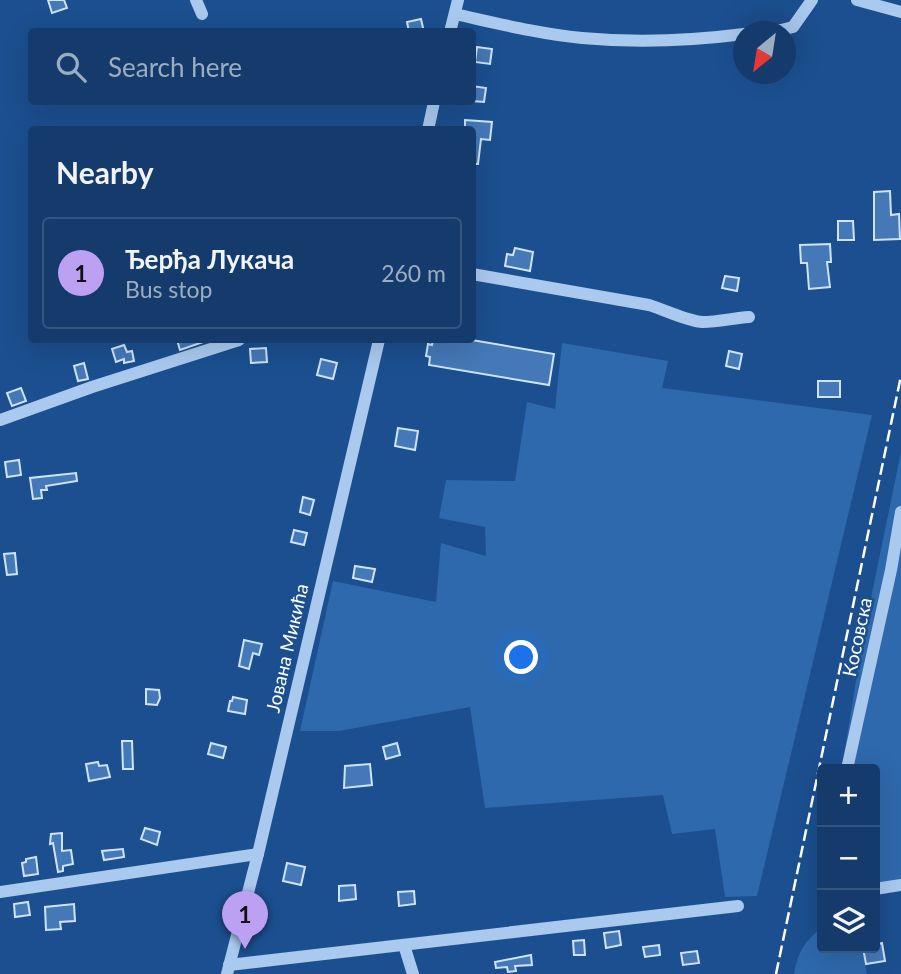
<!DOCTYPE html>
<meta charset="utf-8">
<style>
body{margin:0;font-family:Lato,sans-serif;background:#214673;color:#f1f3f6}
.controls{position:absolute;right:21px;bottom:21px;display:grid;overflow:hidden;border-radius:7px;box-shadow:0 7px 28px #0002}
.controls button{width:63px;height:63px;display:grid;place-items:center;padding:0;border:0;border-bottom:2px solid #33557e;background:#143b6b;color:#f1f3f6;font:35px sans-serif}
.compass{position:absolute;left:733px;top:21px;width:63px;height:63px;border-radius:50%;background:#143b6b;box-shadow:0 7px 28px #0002;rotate:210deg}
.you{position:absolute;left:522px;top:658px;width:24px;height:24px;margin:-18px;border:5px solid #fff;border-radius:50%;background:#1a73e8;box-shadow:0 0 0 10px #1a73e833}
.badge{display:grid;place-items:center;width:46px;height:46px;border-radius:50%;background:#bca0f2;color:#111;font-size:23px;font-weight:700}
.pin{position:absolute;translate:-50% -58px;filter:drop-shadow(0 2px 4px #0008)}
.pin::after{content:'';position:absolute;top:37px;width:24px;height:21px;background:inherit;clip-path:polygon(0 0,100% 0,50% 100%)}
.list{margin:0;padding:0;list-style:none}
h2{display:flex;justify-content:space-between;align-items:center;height:91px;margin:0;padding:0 28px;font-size:30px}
h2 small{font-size:23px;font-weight:400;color:#9dadc1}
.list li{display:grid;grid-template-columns:46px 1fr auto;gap:21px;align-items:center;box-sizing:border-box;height:112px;margin:0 14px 14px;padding:0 14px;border:2px solid #33557e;border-radius:7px}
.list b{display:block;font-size:26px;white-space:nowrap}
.list p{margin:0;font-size:23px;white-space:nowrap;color:#9dadc1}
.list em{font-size:23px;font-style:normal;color:#9dadc1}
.icon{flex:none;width:38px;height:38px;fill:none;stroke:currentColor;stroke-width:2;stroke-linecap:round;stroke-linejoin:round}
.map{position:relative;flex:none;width:901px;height:974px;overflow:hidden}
.search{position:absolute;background:#143b6b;box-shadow:0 7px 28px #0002;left:28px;top:28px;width:448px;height:77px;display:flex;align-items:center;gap:18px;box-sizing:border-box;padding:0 24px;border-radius:7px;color:#9dadc1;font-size:26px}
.panel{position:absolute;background:#143b6b;box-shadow:0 7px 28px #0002;left:28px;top:126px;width:448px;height:217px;border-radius:7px}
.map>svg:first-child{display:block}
.green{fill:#2e69ad}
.building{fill:#4478b7;stroke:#cfe3fa;stroke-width:2}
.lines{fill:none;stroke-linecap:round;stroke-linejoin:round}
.minor{stroke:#a9c9ee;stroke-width:12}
.rail{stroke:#fff;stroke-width:2.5;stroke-dasharray:12 5;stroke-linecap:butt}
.labels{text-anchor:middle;stroke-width:5;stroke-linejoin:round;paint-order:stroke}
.street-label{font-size:19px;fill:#fff;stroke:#1b4f8f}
</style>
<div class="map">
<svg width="901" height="974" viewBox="0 0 901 974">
<rect width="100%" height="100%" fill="#1b4f8f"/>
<g class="green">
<polygon points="562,343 668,361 662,388 872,415 757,896 725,897 715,829 672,834 663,795 485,808 470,707 339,731 300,731 333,581 436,602 441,543 486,556 485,527 439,518 446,480 515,481 527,402 555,409"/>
<polygon points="901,452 901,880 875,884 875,769 843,769 843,761 864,632"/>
<path d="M 822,927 L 822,948 L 862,948 L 867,974 L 794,974 C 799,949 804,943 822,927 Z"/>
</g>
<g class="building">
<polygon points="48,0 64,0 67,8 52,13"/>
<polygon points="421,19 424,32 409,32 407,22"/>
<polygon points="477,47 492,49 490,64 475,62"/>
<polygon points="472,86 486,88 484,102 472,101"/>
<polygon points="465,120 492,122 490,140 481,139 478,164 472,164 472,130 465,130"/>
<polygon points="890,191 891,215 899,214 900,239 874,240 874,192"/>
<polygon points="838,221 853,221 854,240 838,240"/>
<polygon points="830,244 831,262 827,262 830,287 809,289 807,263 801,263 800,245"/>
<polygon points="515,248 533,252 530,271 505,266 507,254 513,255"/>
<polygon points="725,276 739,278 737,291 722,288"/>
<polygon points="177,340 209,340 180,350"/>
<polygon points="433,340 472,340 554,354 549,385 429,365 430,357 426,356 428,344 432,345"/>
<polygon points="124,345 127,352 132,351 134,361 124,363 124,359 116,362 112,349"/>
<polygon points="266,348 267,362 251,363 250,349"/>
<polygon points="729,351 742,354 739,369 726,366"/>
<polygon points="321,359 337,363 333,379 317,375"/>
<polygon points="84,363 88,379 78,381 74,366"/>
<rect x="818" y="381" width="22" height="16"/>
<polygon points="21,388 26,401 12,406 7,393"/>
<polygon points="398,428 418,431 415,450 395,446"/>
<polygon points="19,460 21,475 7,477 5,462"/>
<polygon points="76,473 77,481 46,486 47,490 41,490 42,498 33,499 30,478"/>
<polygon points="303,497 314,500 310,515 300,512"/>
<polygon points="294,530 307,533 304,545 291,542"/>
<polygon points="15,553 17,574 7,575 4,554"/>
<polygon points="355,566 375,569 372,582 353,578"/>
<polygon points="244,640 262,644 259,655 253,653 249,669 239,666"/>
<polygon points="146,689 159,690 160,698 157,705 146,704"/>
<polygon points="233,697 247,700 245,714 228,711 230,701 232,701"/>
<polygon points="122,741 132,741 133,769 123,769"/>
<polygon points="211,743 226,747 223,758 208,754"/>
<polygon points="397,743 400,755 386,759 383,747"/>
<polygon points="98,762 99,766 107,765 110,777 89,781 86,764"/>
<polygon points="370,764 372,785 344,788 345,766"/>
<polygon points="145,828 160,832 157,845 141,839"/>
<polygon points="62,833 62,851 71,850 73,864 63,866 63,871 58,872 53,843 50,844 51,834"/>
<polygon points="123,849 124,857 104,860 102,851"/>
<polygon points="36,857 38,874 24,876 22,863 26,862 26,859"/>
<polygon points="287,863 305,867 301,885 283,881"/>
<polygon points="355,885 356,899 339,901 339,886"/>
<polygon points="414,891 415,904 399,906 398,892"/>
<polygon points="28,902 30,915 15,917 14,904"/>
<polygon points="74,904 75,921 60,922 61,929 46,930 45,907"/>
<polygon points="619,931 621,945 606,948 604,933"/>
<polygon points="584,940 585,955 574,955 573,941"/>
<polygon points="882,943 885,961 866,964 863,948 875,948 875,945"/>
<polygon points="659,945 660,955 645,957 643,947"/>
<polygon points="697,951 699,963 683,965 681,953"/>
<polygon points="531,955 532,965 515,966 516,971 508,972 507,967 496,968 495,962"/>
</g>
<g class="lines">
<g class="minor">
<polyline points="196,0 202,14"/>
<polyline points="857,0 901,12"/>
<path d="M 455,14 C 496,23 539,34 582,38 C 636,43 689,41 744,34"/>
<polyline points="450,32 458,0"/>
<polyline points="773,32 793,27 812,0"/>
<polyline points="428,130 434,102"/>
<path d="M 472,274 L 649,305 C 666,310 686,321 703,322 C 718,322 734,318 749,317"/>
<polyline points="0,420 92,387 239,340"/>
<polyline points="847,769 891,570 901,512"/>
<polyline points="875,889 901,885"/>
<polyline points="0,892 258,854"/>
<polyline points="404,945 413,974"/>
<polyline points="229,965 738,906"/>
<polyline points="227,974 258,854 379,340"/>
</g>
<polyline class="rail" points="776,974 901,376"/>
</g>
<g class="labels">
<g class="street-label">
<text transform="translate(857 637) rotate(-78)" y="7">Косовска</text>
<text transform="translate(287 648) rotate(-77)" y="7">Јована Микића</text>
</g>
</g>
</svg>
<div class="controls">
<button>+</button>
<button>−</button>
<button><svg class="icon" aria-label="layers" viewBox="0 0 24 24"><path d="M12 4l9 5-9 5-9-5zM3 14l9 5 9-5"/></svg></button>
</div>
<svg class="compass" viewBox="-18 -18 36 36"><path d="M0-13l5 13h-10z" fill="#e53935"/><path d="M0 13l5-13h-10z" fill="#9dadc1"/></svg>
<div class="you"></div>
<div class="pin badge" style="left:245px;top:949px">1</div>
<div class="search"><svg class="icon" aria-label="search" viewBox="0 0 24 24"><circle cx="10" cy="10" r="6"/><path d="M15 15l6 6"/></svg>Search here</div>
<section class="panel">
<h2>Nearby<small></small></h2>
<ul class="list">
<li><span class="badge">1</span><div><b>Ђерђа Лукача</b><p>Bus stop</p></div><em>260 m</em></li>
</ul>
</section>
</div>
